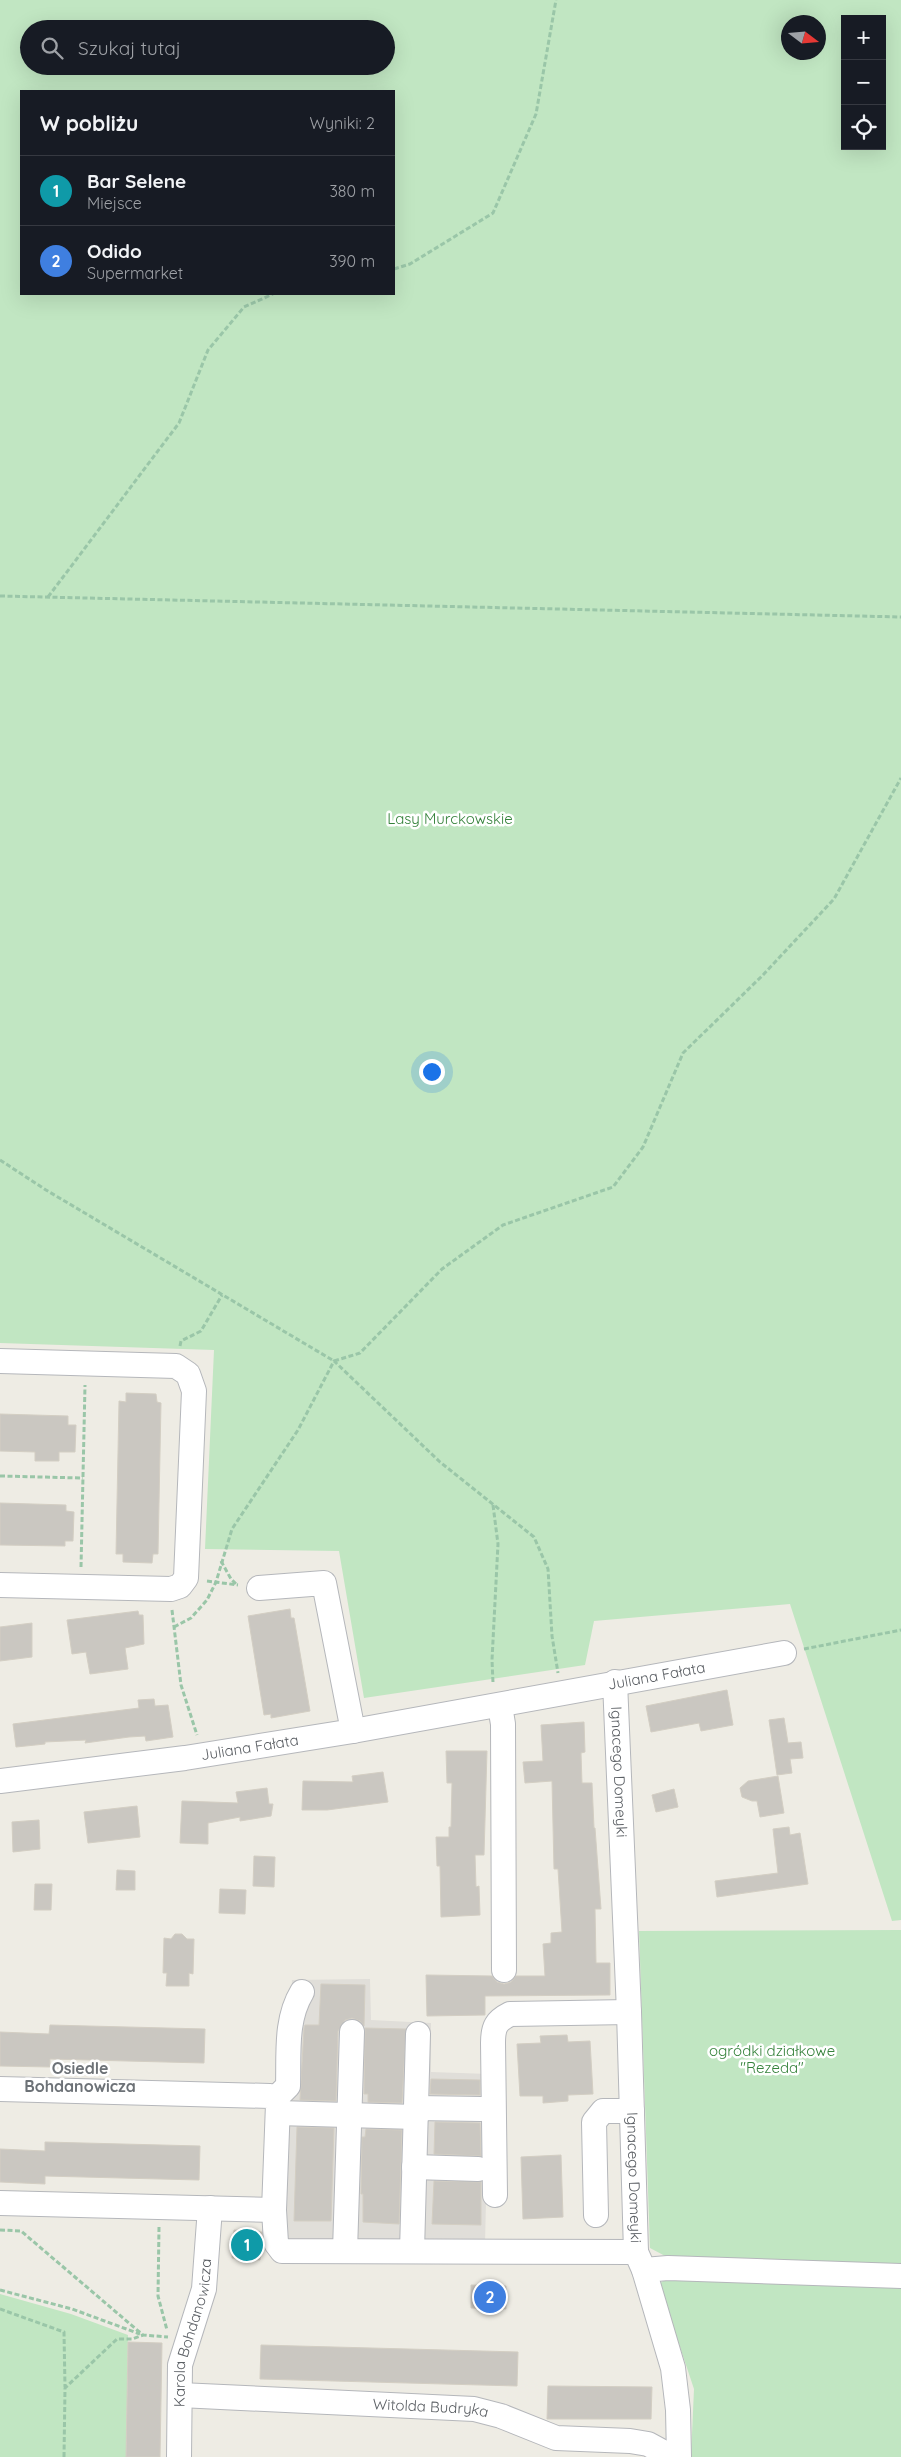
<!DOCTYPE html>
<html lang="pl">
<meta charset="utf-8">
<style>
body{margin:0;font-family:Quicksand,sans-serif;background:#20242c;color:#f1f3f6}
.controls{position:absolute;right:15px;top:15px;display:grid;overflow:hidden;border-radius:0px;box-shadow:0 5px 20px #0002}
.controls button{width:45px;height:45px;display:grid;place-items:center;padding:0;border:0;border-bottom:1px solid #363941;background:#171b24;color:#f1f3f6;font:25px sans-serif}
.compass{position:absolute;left:781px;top:15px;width:45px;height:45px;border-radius:50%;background:#171b24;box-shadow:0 5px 20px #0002;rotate:106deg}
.you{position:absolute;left:431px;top:1071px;width:18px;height:18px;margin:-12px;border:4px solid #fff;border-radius:50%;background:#1a73e8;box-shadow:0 0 0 8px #1a73e833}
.badge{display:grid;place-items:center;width:32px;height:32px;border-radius:50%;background:#e74432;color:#fff;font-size:16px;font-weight:700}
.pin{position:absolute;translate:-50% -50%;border:2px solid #fff;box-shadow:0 1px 5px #0006}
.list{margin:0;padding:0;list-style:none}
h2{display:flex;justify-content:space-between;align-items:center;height:65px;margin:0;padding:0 20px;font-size:21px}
h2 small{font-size:16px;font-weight:400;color:#9ea1a6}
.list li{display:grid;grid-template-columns:32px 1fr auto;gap:15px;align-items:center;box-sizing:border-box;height:70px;padding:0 20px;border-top:1px solid #363941}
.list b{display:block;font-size:19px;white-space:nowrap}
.list p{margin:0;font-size:16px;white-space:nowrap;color:#9ea1a6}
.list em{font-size:16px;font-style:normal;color:#9ea1a6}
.icon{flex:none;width:28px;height:28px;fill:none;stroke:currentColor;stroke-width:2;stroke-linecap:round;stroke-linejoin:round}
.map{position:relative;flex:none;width:901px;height:2457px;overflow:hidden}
.search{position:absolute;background:#171b24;box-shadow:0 5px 20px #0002;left:20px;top:20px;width:375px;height:55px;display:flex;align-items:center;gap:12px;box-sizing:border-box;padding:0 18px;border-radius:28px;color:#9ea1a6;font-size:19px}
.panel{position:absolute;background:#171b24;box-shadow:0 5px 20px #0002;left:20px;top:90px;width:375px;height:205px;border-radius:0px}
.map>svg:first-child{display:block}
.industrial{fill:#e0ded9}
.green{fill:#c1e6c2;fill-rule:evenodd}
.building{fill:#cac7c1;stroke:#d3cec3}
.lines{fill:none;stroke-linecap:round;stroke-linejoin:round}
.minor-casing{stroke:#b5b7bb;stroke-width:26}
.path{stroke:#9ac6a8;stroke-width:3;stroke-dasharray:5 2.5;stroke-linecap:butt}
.minor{stroke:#fff;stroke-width:24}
.labels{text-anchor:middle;stroke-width:5;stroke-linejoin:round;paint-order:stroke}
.park-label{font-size:15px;fill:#35823b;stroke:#fff}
.street-label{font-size:15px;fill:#5c6065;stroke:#fff}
.neighbourhood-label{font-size:16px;font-weight:bold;fill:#6d7277;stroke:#fff}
</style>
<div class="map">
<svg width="901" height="2457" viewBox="0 0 901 2457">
<rect width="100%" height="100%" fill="#eeece4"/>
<polygon class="industrial" points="370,1979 371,2020 431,2023 431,2072 489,2074 485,2244 284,2244 292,1980"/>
<g class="green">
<path d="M 0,0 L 901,0 L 901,1920 L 892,1921 L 790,1604 L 594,1621 L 585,1665 L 364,1698 L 339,1551 L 205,1549 L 214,1350 L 0,1343 ZM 845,19 L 882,19 L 882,146 L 845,146 ZM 818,22 L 818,52 L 788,52 L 788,22 ZM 29,29 L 386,29 L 386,66 L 29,66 ZM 21,91 L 394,91 L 394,294 L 21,294 Z"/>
<polygon points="901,1930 901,2457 691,2457 694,2389 659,2284 670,2276 667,2257 650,2248 639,1931"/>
<polygon points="0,2294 71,2314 128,2335 126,2457 0,2457"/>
</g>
<g class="building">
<polygon points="126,1393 156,1394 157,1402 161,1403 158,1554 153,1554 152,1563 123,1562 123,1554 116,1554 119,1401 126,1402"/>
<polygon points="0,1414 68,1416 68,1425 76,1425 75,1452 59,1452 59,1461 35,1461 35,1452 0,1451"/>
<polygon points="0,1503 66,1505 66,1511 74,1512 73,1541 65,1541 65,1546 0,1545"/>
<polygon points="290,1609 291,1618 294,1618 310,1711 271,1718 271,1714 264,1715 248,1616"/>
<polygon points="138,1611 139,1615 143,1615 144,1644 125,1648 128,1669 90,1674 86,1652 72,1654 67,1620"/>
<polygon points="32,1623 32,1657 0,1661 0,1627"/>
<polygon points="727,1690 733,1725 701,1731 699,1723 651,1732 646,1706"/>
<polygon points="154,1699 155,1706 168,1705 173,1737 146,1741 145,1736 129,1737 85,1743 86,1740 45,1742 45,1744 16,1747 13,1724 139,1708 138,1700"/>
<polygon points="784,1718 788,1743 801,1742 803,1758 790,1759 792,1773 777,1775 769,1720"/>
<polygon points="584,1722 585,1752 581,1753 582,1783 592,1783 594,1828 595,1828 601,1909 595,1909 596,1963 610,1963 610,1995 485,1996 485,2015 427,2016 426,1975 492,1976 497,1982 504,1984 511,1982 516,1976 545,1976 543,1944 551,1943 551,1933 562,1932 558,1869 554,1869 552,1781 525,1783 523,1762 543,1761 541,1725"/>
<polygon points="446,1751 487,1751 484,1855 475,1855 476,1887 479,1886 480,1915 441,1917 440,1866 437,1866 436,1837 449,1837 449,1827 451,1827 452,1783 447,1783"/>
<polygon points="383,1772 388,1802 327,1810 302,1810 303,1781 353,1782 352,1776"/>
<polygon points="778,1776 784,1813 760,1817 757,1801 752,1801 742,1797 740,1788 748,1781"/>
<polygon points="267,1788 269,1804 273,1804 271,1816 240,1821 240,1817 208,1823 208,1844 180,1843 182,1801 238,1803 236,1792"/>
<polygon points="674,1789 678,1807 656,1812 652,1795"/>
<polygon points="137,1806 140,1837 88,1843 84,1812"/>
<polygon points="39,1820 40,1849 13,1852 12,1822"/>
<polygon points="789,1827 790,1835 800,1833 808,1884 717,1897 715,1881 778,1873 773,1829"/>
<polygon points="254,1856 275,1857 274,1887 253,1886"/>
<polygon points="117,1870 135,1871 135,1890 116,1890"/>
<polygon points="35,1884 52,1884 51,1910 34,1910"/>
<polygon points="220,1889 246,1890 245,1914 219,1913"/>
<polygon points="175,1934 182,1934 187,1939 194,1939 193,1974 189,1973 189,1986 166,1986 167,1973 163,1973 164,1938 171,1939"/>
<polygon points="321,1984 365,1985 364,2026 360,2021 352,2018 345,2020 338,2031 336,2101 300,2100 304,2028 305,2025 319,2025"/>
<polygon points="50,2025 205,2029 204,2063 50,2059 50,2067 0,2066 0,2032 49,2034"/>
<polygon points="365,2028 406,2029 402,2103 368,2102 368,2094 364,2094"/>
<polygon points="567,2035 568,2042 590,2041 593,2094 568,2095 568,2101 543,2103 543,2096 520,2096 517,2044 541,2043 540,2036"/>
<polygon points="431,2079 480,2080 480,2095 430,2094"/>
<polygon points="435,2122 480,2123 481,2156 434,2154"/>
<polygon points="297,2127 334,2128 331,2221 294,2221"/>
<polygon points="366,2129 402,2130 399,2224 363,2222 363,2194 361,2194 362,2137 365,2137"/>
<polygon points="45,2142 200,2146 199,2180 45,2176 45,2184 0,2182 0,2149 45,2151"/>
<polygon points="561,2155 563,2217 523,2219 521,2157"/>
<polygon points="434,2181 481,2182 481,2225 432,2224"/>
<polygon points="234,2230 262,2232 260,2260 232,2258"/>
<polygon points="471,2285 506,2286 506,2309 471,2308"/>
<polygon points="128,2342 162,2343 160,2457 126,2457"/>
<polygon points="261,2345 518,2352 517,2386 260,2379"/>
<polygon points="548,2386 652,2387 651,2419 547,2419"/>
</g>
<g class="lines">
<g class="minor-casing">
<g id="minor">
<polyline points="0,1361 176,1366 188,1374 194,1391 186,1578 180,1586 171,1589 0,1585"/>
<polyline points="259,1588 324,1583 353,1731"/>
<path id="s1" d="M 615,1682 L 629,2012 L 636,2252 L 644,2270 L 673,2368 L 678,2410 L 679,2457"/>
<polyline points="500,1706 503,1724 504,1970"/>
<path id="s2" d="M 0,1781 L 185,1758 L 353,1731 L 784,1653"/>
<polyline points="0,2089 270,2096 276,2098 278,2104 274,2210 276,2243 282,2251 636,2252"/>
<path d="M 276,2098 L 288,2086 C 289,2054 285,2020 302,1992"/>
<polyline points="416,2108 481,2109"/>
<polyline points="278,2113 416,2117"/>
<polyline points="414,2167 478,2169"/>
<path d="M 495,2195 L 493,2043 C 493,2027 496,2021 510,2014 L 629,2012"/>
<polyline points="0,2203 274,2210"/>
<polyline points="596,2215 594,2122 603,2111 632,2111"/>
<polyline points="345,2251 352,2032"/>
<polyline points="412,2251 418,2034"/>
<polyline points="644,2270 668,2268 901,2276"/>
<path id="s3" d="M 180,2395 L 474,2409 L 501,2416 L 556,2438 L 630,2441 L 648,2444 L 672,2457"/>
<path id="s4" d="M 179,2457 L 180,2365 L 204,2289 L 210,2208"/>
</g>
</g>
<g class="path">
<polyline points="394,269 410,264 493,213 536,114 556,0"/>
<polyline points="0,596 901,617"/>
<polyline points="48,597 179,423 208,350 244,307 273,294"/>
<polyline points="0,1160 46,1190 334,1361 360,1353 442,1269 503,1225 613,1187 643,1147 683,1053 762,976 834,899 901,778"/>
<polyline points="180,1346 181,1341 201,1331 222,1295"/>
<polyline points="0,1476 83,1478"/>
<polyline points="493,1505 498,1544 492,1660 493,1683"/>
<polyline points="221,1561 231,1579 237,1585"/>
<polyline points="81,1567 85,1385"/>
<polyline points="207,1581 238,1585"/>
<polyline points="172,1610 181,1685 197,1735"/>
<polyline points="174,1627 191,1618 207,1600 216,1582 232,1529 298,1430 334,1361 440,1462 534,1537 548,1569 552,1636 558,1673"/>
<polyline points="804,1649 901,1630"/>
<polyline points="159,2227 158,2296 167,2330"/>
<polyline points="0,2230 21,2231 143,2335 168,2337"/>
<polyline points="0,2290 72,2309 140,2334"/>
<polyline points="0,2309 64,2332 65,2387"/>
<polyline points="64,2457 65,2388 117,2339 132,2339 143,2335"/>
</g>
<use href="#minor" class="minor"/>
</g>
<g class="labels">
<g class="park-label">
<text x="450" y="824">Lasy Murckowskie</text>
<text x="772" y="2056">ogródki działkowe<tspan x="772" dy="17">"Rezeda"</tspan></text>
</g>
<g class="street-label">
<text dy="5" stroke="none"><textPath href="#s2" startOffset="665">Juliana Fałata</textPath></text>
<text dy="5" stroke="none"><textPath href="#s2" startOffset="252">Juliana Fałata</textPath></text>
<text dy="5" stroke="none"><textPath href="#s1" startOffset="90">Ignacego Domeyki</textPath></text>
<text dy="5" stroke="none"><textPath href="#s1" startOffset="496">Ignacego Domeyki</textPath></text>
<text dy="5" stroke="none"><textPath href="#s4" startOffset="126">Karola Bohdanowicza</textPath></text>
<text dy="5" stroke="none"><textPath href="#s3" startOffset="251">Witolda Budryka</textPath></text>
</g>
<g class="neighbourhood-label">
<text x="80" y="2074">Osiedle<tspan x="80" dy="18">Bohdanowicza</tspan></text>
</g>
</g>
</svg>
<div class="controls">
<button>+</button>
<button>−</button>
<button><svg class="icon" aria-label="locate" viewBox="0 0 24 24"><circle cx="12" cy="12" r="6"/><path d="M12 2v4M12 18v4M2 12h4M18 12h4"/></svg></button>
</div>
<svg class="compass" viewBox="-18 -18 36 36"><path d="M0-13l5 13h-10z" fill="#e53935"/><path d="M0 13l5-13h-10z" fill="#9ea1a6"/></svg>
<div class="you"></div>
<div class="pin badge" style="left:247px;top:2245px;background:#0f9aa8">1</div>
<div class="pin badge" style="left:490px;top:2297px;background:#3f7fe0">2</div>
<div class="search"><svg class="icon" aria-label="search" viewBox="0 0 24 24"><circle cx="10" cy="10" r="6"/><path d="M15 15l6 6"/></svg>Szukaj tutaj</div>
<section class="panel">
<h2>W pobliżu<small>Wyniki: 2</small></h2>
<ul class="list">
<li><span class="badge" style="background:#0f9aa8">1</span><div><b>Bar Selene</b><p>Miejsce</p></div><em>380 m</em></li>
<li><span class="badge" style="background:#3f7fe0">2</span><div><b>Odido</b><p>Supermarket</p></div><em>390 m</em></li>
</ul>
</section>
</div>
